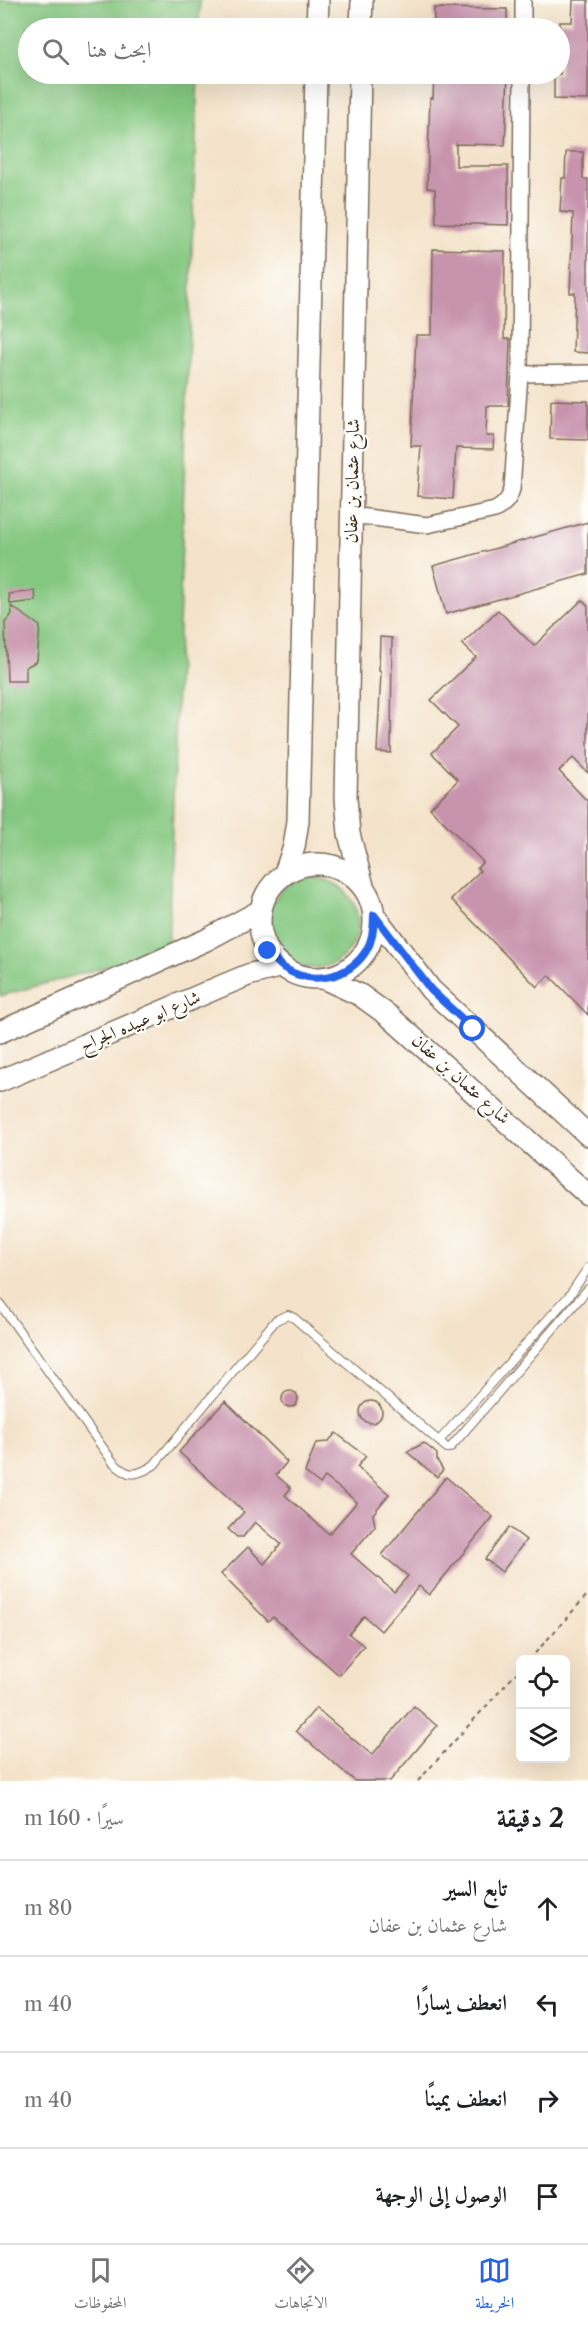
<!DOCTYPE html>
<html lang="ar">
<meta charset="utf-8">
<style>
body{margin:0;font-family:"Libre Caslon Text",Amiri,serif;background:#f2f2f2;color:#202124;direction:rtl}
.controls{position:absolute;right:18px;bottom:18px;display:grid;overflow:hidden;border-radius:9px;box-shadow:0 6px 24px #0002}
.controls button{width:54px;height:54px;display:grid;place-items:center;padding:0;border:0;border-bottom:2px solid #e0e0e0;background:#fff;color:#202124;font:30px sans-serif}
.stop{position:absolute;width:18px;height:18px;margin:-14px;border:4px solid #2563eb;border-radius:50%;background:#fff}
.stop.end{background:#2563eb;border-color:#fff;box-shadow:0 2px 6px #0008}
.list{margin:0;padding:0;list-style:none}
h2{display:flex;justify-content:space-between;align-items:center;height:78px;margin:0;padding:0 24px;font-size:26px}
h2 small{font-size:20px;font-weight:400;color:#757577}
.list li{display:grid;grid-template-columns:39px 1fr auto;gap:18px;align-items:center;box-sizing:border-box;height:96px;padding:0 24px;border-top:2px solid #e0e0e0}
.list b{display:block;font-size:22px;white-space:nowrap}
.list p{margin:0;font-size:20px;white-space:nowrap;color:#757577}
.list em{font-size:20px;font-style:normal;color:#757577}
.icon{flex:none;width:33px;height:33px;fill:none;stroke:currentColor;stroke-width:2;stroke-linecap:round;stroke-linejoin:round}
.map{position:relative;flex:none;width:588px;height:1781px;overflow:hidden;direction:ltr}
.search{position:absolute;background:#fff;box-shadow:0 6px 24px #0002;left:18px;right:18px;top:18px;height:66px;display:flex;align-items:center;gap:15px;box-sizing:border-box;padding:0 21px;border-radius:33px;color:#757577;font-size:22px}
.sheet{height:462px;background:#fff}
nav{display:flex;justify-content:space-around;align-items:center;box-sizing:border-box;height:84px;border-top:2px solid #e0e0e0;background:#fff;font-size:16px;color:#757577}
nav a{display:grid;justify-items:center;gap:3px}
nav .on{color:#2563eb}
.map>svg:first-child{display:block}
.green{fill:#84c780;stroke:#60784f;stroke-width:1.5}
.building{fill:#c793ad}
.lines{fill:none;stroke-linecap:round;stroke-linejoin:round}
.lane-casing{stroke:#7c6b5a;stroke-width:10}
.street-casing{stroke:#7c6b5a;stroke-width:18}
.secondary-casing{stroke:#7c6b5a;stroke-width:24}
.path{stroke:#7c6b5a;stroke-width:2;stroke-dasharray:4.5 4.5;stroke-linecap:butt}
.lane{stroke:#fff;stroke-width:8}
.street{stroke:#fff;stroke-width:15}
.secondary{stroke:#fff;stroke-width:21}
.route{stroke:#2563eb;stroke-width:8}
.labels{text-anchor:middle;stroke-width:4.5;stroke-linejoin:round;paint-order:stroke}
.street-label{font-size:18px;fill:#3b2a1e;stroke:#fdfcf7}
</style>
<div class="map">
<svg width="588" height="1781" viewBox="0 0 588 1781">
<rect width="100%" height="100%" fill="#fdfcf7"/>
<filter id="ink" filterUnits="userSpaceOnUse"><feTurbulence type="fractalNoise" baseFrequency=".0167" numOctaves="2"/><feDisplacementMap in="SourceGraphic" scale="12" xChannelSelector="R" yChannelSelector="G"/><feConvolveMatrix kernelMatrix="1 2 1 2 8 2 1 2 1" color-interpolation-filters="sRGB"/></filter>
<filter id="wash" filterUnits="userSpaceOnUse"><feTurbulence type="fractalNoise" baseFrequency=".008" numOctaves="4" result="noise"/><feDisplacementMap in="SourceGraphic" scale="24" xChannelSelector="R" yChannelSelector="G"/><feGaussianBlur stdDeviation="1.35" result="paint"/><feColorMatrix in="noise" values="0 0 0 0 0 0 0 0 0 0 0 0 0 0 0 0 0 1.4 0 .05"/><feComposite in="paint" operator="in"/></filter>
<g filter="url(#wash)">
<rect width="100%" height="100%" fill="#f4e3ca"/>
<g class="green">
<polygon points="0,0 200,0 199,28 28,28 28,74 198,74 168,950 0,996"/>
<circle cx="313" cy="923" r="45"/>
</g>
<g id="blocks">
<g class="building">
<polygon points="573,0 588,0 588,100 554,99 554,74 560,74 560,22 572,22"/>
<polygon points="434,8 507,9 507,28 434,28"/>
<polygon points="434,74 508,74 505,145 456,144 456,166 508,166 508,225 436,223 435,189 427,188 430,98 433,98"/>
<polygon points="566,152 583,152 583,179 588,179 588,353 573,352 575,293 570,293 573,213 560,212 562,178 565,178"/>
<polygon points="433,249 505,251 504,339 510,339 508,406 487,406 486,436 494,436 493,449 456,448 453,499 417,496 421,446 411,446 416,335 432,335"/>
<polygon points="551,400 588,401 588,440 550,439"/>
<polygon points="588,522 588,574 446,614 433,566"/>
<polygon points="35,591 36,601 10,604 9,594"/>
<polygon points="582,600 588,606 588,773 573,758 559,771 588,802 588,1015 549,975 537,987 451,899 480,871 477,868 483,862 430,808 458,780 432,753 458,727 431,700 476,657 462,644 498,610 534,646"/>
<polygon points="11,606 40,626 37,661 26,667 26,681 7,681 5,623 12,614"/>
<polygon points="380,637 392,638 391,753 377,752 381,672 379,671"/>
<circle cx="290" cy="1399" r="8"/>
<circle cx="371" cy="1412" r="11"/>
<polygon points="225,1401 287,1462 276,1475 291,1488 285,1495 329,1534 357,1502 325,1477 320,1484 305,1472 316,1443 328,1442 336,1433 366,1456 357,1467 389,1494 373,1514 375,1526 351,1554 394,1592 408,1576 382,1555 446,1477 493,1517 429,1595 419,1586 381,1631 364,1616 349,1634 364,1646 339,1675 273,1617 268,1621 221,1574 248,1547 264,1564 281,1544 255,1522 243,1537 237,1537 228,1529 244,1512 179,1452"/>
<polygon points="424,1443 437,1454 437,1460 443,1470 437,1477 407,1452"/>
<polygon points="509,1527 526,1540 502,1572 485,1559"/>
<polygon points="414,1706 437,1726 390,1781 355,1781 296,1731 316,1708 372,1755"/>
</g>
</g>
</g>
<g filter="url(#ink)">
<use href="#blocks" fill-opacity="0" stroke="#7c6b5a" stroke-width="1.5"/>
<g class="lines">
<g class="lane-casing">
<g id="lane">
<path d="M 0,1304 L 113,1462 C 128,1478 137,1476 154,1465 L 276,1320 L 288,1315 L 294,1318 L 447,1448 L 450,1448 L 588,1289"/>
<polyline points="439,1441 569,1296 588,1268"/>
</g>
</g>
<g class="street-casing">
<g id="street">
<polyline points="523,28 523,0"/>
<polyline points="522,74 520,374 588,373"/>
<path d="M 351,515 L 427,525 L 495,510 C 504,505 509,500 512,489 L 520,374"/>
</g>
</g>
<g class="secondary-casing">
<g id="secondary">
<polyline points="317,28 318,0"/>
<polyline points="361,28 362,0"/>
<polyline points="360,74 346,798 349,834 363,886"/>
<circle cx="317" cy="921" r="57"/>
<polyline points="285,873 294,847 298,821 316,74"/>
<polyline points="374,915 431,990 588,1135"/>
<polyline points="323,978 360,995 389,1016 588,1195"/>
<polyline points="0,1032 206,940 260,911"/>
<polyline points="0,1081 224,985 248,975 282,966"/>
</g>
</g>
<g class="path">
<polyline points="529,1660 588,1594"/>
<polyline points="418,1781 520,1669"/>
</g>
<use href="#lane" class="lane"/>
<use href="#street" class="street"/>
<use href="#secondary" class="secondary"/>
</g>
</g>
<g class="lines" filter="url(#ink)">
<path class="route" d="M 268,951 C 273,957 278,964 284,968 C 312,986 349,978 366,951 C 373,940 374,927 374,915 L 431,990 L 473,1029"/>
</g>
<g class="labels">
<g class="street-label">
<text transform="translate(352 481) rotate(-89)" y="6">شارع عثمان بن عفان</text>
<text transform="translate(140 1021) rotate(-23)" y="6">شارع ابو عبيده الجراح</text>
<text transform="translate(461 1079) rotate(42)" y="6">شارع عثمان بن عفان</text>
</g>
</g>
</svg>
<div class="controls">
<button><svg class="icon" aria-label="locate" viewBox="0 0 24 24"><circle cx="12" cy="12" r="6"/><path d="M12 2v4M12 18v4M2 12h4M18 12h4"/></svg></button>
<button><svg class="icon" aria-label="layers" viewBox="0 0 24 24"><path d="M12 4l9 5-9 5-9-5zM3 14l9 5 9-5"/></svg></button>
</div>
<div class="stop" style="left:473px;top:1029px"></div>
<div class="stop end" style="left:268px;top:951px"></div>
<div class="search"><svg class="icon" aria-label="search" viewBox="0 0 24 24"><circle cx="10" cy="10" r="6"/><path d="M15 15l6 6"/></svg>ابحث هنا</div>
</div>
<section class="sheet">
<h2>2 دقيقة<small>سيرًا · 160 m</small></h2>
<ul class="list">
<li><svg class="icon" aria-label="ahead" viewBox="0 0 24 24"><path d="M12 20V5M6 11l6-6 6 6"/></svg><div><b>تابع السير</b><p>شارع عثمان بن عفان</p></div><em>80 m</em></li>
<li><svg class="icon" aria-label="left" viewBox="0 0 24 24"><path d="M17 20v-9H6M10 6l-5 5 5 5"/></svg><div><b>انعطف يسارًا</b></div><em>40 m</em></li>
<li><svg class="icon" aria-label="right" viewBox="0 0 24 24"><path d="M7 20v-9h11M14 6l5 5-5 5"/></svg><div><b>انعطف يمينًا</b></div><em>40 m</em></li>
<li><svg class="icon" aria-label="arrive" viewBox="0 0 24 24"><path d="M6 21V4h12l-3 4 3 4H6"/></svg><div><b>الوصول إلى الوجهة</b></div></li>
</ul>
</section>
<nav>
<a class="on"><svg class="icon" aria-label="map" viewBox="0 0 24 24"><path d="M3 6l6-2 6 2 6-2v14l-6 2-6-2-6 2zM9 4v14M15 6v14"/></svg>الخريطة</a>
<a><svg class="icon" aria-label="directions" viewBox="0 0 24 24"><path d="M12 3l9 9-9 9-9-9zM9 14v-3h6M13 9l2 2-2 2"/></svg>الاتجاهات</a>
<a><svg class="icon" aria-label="saved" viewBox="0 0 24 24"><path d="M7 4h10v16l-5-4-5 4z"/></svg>المحفوظات</a>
</nav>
